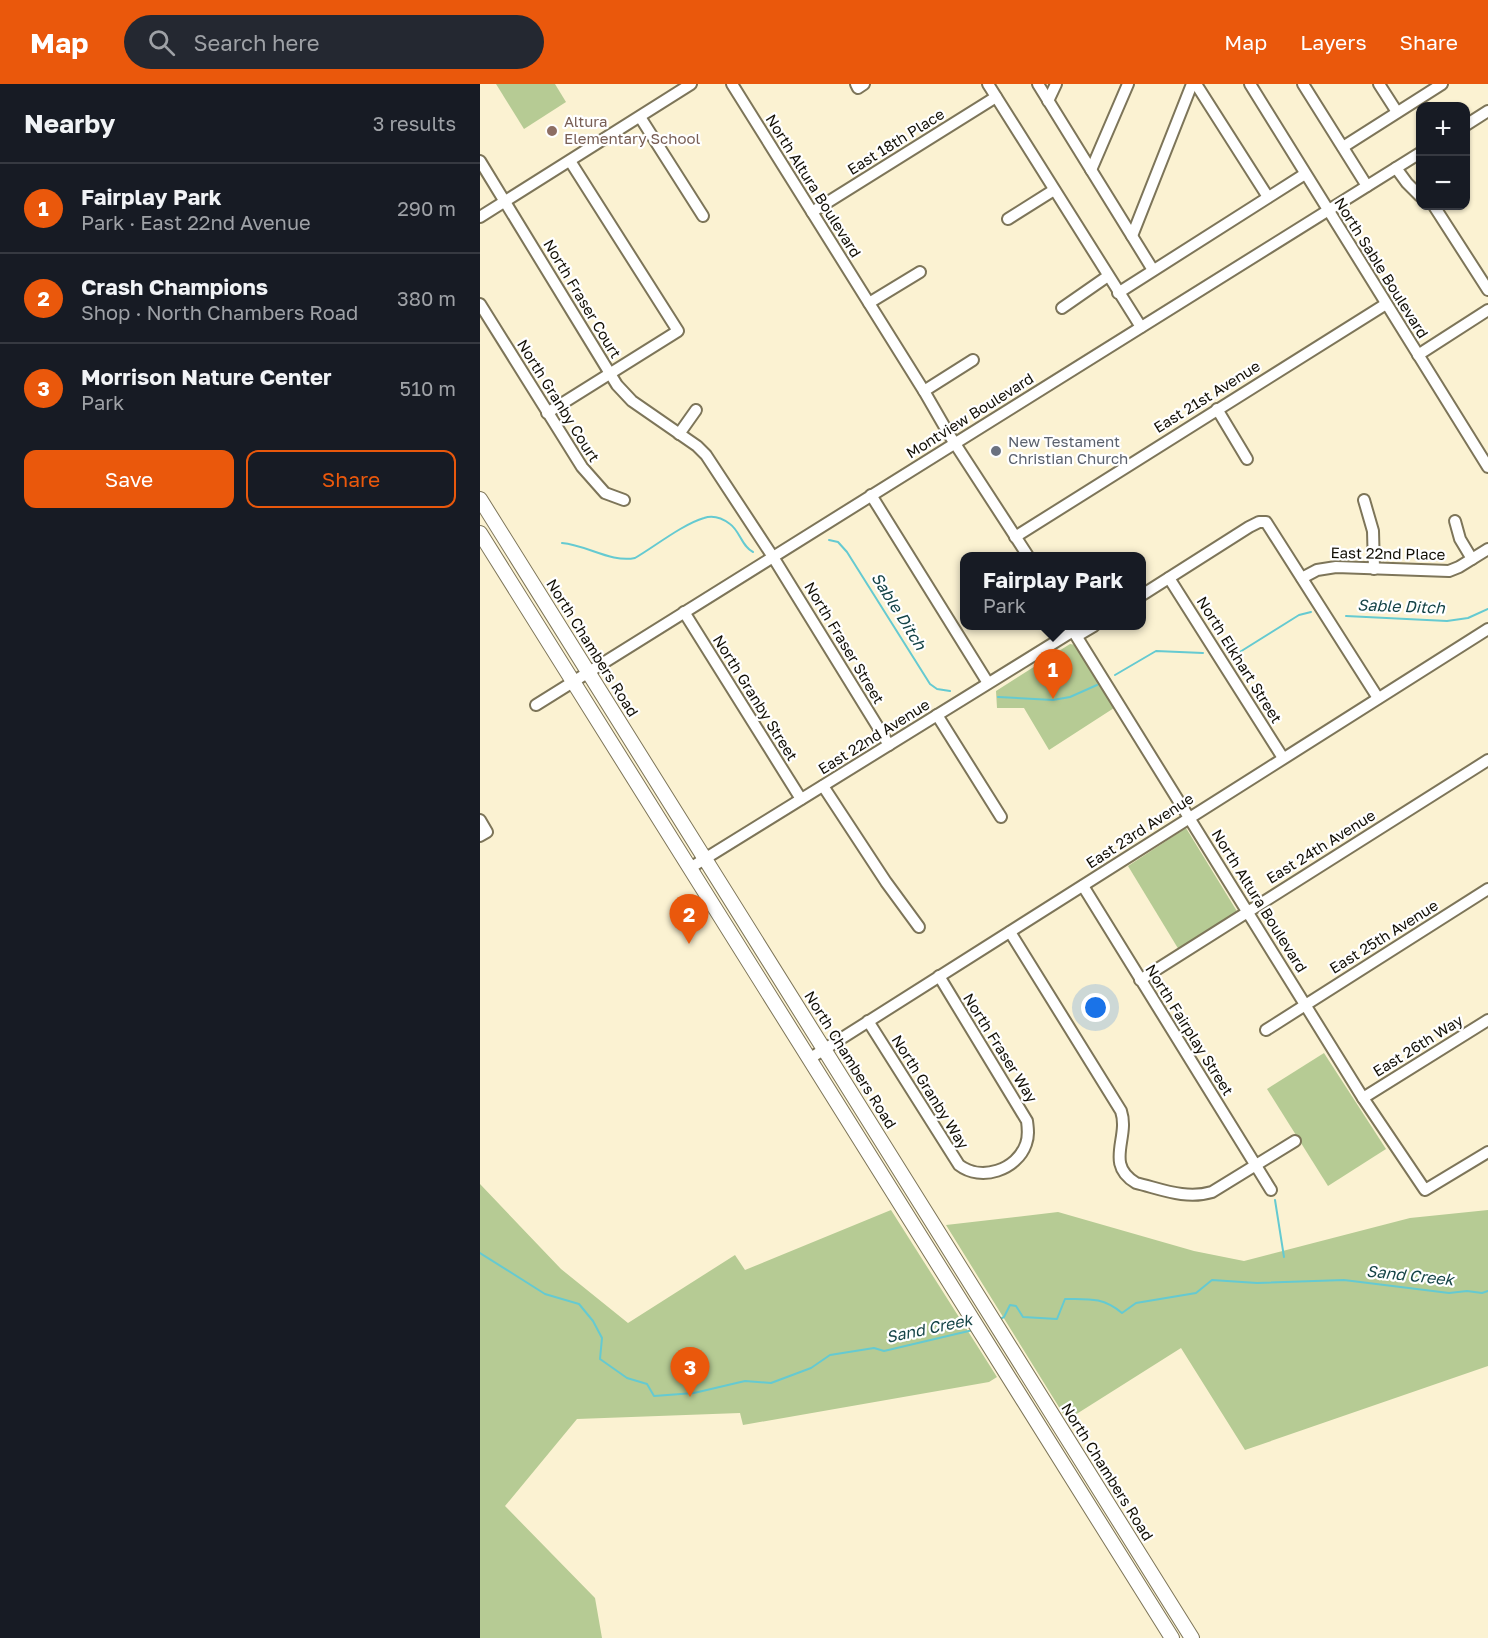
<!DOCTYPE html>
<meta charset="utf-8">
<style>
body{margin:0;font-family:"Golos Text",sans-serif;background:#242831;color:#f1f3f6}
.controls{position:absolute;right:18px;top:18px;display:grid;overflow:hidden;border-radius:12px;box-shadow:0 2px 4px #0004}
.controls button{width:54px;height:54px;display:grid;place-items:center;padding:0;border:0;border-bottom:2px solid #363941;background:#171b24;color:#f1f3f6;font:30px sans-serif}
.you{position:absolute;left:616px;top:924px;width:21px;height:21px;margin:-15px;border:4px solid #fff;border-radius:50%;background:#1a73e8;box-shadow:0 0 0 9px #1a73e833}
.badge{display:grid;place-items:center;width:39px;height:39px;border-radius:50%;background:#ea580c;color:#fff;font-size:20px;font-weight:700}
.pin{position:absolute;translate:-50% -50px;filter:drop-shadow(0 2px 3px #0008)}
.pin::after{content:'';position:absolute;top:32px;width:21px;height:18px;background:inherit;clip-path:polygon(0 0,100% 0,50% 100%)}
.popup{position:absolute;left:480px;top:468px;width:186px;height:78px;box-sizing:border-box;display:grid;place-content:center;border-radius:12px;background:#171b24;filter:drop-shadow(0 2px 4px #0005);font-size:20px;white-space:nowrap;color:#9ea1a6}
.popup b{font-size:22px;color:#f1f3f6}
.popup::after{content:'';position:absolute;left:50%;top:100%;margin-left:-12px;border:12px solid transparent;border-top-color:#171b24}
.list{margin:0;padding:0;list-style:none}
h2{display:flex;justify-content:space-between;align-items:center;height:78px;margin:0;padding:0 24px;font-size:26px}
h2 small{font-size:20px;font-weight:400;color:#9ea1a6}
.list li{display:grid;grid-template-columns:39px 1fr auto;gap:18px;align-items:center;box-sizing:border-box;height:90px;padding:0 24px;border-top:2px solid #363941}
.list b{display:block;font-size:22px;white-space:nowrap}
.list p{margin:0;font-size:20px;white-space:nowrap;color:#9ea1a6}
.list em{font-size:20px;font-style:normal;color:#9ea1a6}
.actions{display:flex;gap:12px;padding:18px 24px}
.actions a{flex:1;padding:14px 0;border:2px solid #ea580c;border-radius:12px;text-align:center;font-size:21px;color:#ea580c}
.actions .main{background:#ea580c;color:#fff}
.icon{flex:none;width:33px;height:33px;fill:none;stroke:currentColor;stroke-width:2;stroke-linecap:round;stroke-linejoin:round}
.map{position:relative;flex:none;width:1008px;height:1554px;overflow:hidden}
header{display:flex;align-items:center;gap:36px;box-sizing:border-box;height:84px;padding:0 30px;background:#ea580c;color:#fff}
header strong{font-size:28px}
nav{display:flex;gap:33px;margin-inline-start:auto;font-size:21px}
.search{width:420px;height:54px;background:#242831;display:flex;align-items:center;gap:15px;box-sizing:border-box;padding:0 21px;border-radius:33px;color:#9ea1a6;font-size:22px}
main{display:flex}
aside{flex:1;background:#171b24}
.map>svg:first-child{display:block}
.green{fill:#b6cb94}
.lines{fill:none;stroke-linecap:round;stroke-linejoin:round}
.stream{stroke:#65cad1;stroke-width:2}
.minor-casing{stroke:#7d7559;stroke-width:14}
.major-casing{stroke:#7d7559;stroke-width:16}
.minor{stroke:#fff;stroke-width:10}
.major{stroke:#fff;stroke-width:14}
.education-dot{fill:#8d6e63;stroke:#fff;stroke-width:2}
.worship-dot{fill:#6b7280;stroke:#fff;stroke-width:2}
.labels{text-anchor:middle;stroke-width:4.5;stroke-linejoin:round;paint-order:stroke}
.education-label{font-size:15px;fill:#785e54;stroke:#fff;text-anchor:start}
.street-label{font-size:15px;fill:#120f05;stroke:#fff}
.worship-label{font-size:15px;fill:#5b616d;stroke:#fff;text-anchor:start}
.water-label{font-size:16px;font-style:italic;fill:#154447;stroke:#fff}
</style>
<header>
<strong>Map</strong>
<div class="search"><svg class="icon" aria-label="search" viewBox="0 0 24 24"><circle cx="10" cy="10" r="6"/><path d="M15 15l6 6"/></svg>Search here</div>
<nav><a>Map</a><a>Layers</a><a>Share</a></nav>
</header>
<main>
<aside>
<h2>Nearby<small>3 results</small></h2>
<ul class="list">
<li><span class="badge">1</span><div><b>Fairplay Park</b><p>Park · East 22nd Avenue</p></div><em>290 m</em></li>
<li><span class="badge">2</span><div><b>Crash Champions</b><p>Shop · North Chambers Road</p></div><em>380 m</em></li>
<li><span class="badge">3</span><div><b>Morrison Nature Center</b><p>Park</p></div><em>510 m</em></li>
</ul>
<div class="actions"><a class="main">Save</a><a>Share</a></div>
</aside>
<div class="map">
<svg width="1008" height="1554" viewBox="0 0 1008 1554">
<rect width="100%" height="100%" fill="#fbf2d2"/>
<g class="green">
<polygon points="16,0 75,0 86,18 44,45"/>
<polygon points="590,560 596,561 634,624 569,666 544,624 517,624 516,607"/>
<polygon points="706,744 758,829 699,866 648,782"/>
<polygon points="844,969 906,1065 848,1102 787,1005"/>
<polygon points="0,1100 81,1185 148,1239 255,1171 265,1186 411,1126 517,1293 509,1298 263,1341 260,1329 97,1335 25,1422 115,1514 122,1554 0,1554"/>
<polygon points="1008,1126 1008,1282 765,1366 701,1264 587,1336 466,1141 578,1128 714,1167 764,1177 930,1134"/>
</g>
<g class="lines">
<g class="stream">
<polyline points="349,456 358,458 367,468 450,600 457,605 470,607"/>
<path d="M 82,459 C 107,461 131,479 155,474 C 174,463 203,440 224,434 C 233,431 242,434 250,440 C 260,447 262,463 273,468"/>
<polyline points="866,532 967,537 988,534 1008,525"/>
<polyline points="755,571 819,531 831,528"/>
<polyline points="635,591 676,567 723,569"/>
<polyline points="518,613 573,616 590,613 617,601"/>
<polyline points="795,1116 804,1173"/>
<polyline points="0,1169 65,1210 99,1220 113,1237 122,1254 120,1275 147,1294 167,1300 174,1312 214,1309 265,1297 291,1299 331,1284 350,1271 394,1264 404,1267 493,1246"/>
<path d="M 520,1235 L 524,1233 L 530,1221 L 536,1222 L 543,1233 L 577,1235 L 585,1215 C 609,1215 623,1213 642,1229 L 656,1219 L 716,1209 L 732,1196 L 777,1199 L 864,1196 L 969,1209 L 987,1207 L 1002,1209 L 1008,1207"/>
</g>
<g class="minor-casing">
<g id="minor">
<polyline points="252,0 444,307 470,352 548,472"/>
<polyline points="376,0 378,4 384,0"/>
<polyline points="508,0 661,243"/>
<polyline points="558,0 673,186"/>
<polyline points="716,0 788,113"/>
<polyline points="770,0 1008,383"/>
<polyline points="823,0 887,102"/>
<polyline points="899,0 917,28"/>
<polyline points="568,17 576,0"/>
<polyline points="160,33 223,132"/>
<polyline points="986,41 1008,27"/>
<polyline points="863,63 962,0"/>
<polyline points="0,77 137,301 152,317 217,362 226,371 293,473 409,661"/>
<polyline points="916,84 927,99 940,112"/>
<polyline points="611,86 648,0"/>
<polyline points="954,122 1008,206"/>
<polyline points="332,128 516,13"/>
<polyline points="0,133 211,0"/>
<polyline points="528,135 574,106"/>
<polyline points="652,152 712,0"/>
<polyline points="638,209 825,90"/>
<polyline points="389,219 440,188"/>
<polyline points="0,220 102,383 125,409 144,416"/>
<polyline points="582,224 628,192"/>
<polyline points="938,271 1008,226"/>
<polyline points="444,307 493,276"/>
<polyline points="737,325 767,375"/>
<polyline points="67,329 198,247 90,77"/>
<polyline points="199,350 216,326"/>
<polyline points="391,411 508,599"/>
<polyline points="884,416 893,447 894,485"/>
<polyline points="975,437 980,455 992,475"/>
<polyline points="535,453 906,220"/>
<polyline points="689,494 803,674"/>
<polyline points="822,494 837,486 856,483 969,487 979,483 1008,465"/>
<polyline points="662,511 769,443 779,438 786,438 898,614"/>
<polyline points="204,528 321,715"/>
<polyline points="590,542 883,1014 945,1106 1008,1068"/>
<polyline points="597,552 614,542"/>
<polyline points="56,621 940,69"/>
<polyline points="457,631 521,733"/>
<polyline points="343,702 406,798 439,843"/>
<polyline points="0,736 7,748 0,752"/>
<polyline points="210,784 593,547"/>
<polyline points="603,802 791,1106"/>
<path d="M 530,848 L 641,1027 C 650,1054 624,1080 656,1099 C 681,1105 706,1116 732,1108 L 815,1057"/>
<polyline points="660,896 1008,676"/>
<path d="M 388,937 L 479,1081 C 501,1098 537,1086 546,1060 C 549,1052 548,1045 547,1037 L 459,892"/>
<polyline points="786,946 1008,805"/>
<polyline points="329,975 1008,545"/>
<polyline points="883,1014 1008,936"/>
</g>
</g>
<g class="major-casing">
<g id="major">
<polyline points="0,415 712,1554"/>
<polyline points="0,449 692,1554"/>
</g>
</g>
<use href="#minor" class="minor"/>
<use href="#major" class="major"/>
</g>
<circle class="education-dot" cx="72" cy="47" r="6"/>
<circle class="worship-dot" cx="516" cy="367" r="6"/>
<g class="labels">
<g class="education-label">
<text x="84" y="43">Altura<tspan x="84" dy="17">Elementary School</tspan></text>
</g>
<g class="street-label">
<text transform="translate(416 58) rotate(-32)" y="5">East 18th Place</text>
<text transform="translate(333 102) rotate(58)" y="5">North Altura Boulevard</text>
<text transform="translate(901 184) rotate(58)" y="5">North Sable Boulevard</text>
<text transform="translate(102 215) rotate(59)" y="5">North Fraser Court</text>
<text transform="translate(727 313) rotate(-32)" y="5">East 21st Avenue</text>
<text transform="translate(78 317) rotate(58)" y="5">North Granby Court</text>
<text transform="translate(490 332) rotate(-32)" y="5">Montview Boulevard</text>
<text transform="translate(908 470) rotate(1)" y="5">East 22nd Place</text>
<text transform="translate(364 559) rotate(59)" y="5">North Fraser Street</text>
<text transform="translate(112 564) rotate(58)" y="5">North Chambers Road</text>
<text transform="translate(759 576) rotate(58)" y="5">North Elkhart Street</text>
<text transform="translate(275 614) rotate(58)" y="5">North Granby Street</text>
<text transform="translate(394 653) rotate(-32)" y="5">East 22nd Avenue</text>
<text transform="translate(660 747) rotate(-33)" y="5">East 23rd Avenue</text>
<text transform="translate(841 763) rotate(-32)" y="5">East 24th Avenue</text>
<text transform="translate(779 817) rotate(58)" y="5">North Altura Boulevard</text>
<text transform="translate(904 853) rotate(-32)" y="5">East 25th Avenue</text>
<text transform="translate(709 946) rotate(58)" y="5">North Fairplay Street</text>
<text transform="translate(938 962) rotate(-32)" y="5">East 26th Way</text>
<text transform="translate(520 964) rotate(58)" y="5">North Fraser Way</text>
<text transform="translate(370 976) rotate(58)" y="5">North Chambers Road</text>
<text transform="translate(450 1008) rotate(58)" y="5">North Granby Way</text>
<text transform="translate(627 1388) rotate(58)" y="5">North Chambers Road</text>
</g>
<g class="worship-label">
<text x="528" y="363">New Testament<tspan x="528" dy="17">Christian Church</tspan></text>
</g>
<g class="water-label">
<text transform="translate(921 522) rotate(2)" y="6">Sable Ditch</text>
<text transform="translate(419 527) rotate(58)" y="6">Sable Ditch</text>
<text transform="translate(930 1191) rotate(6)" y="6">Sand Creek</text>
<text transform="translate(449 1244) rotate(-12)" y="6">Sand Creek</text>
</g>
</g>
</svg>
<div class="controls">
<button>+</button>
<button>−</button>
</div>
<div class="you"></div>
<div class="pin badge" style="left:573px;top:615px">1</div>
<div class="popup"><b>Fairplay Park</b>Park</div>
<div class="pin badge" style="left:209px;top:860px">2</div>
<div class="pin badge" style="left:210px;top:1313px">3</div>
</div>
</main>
